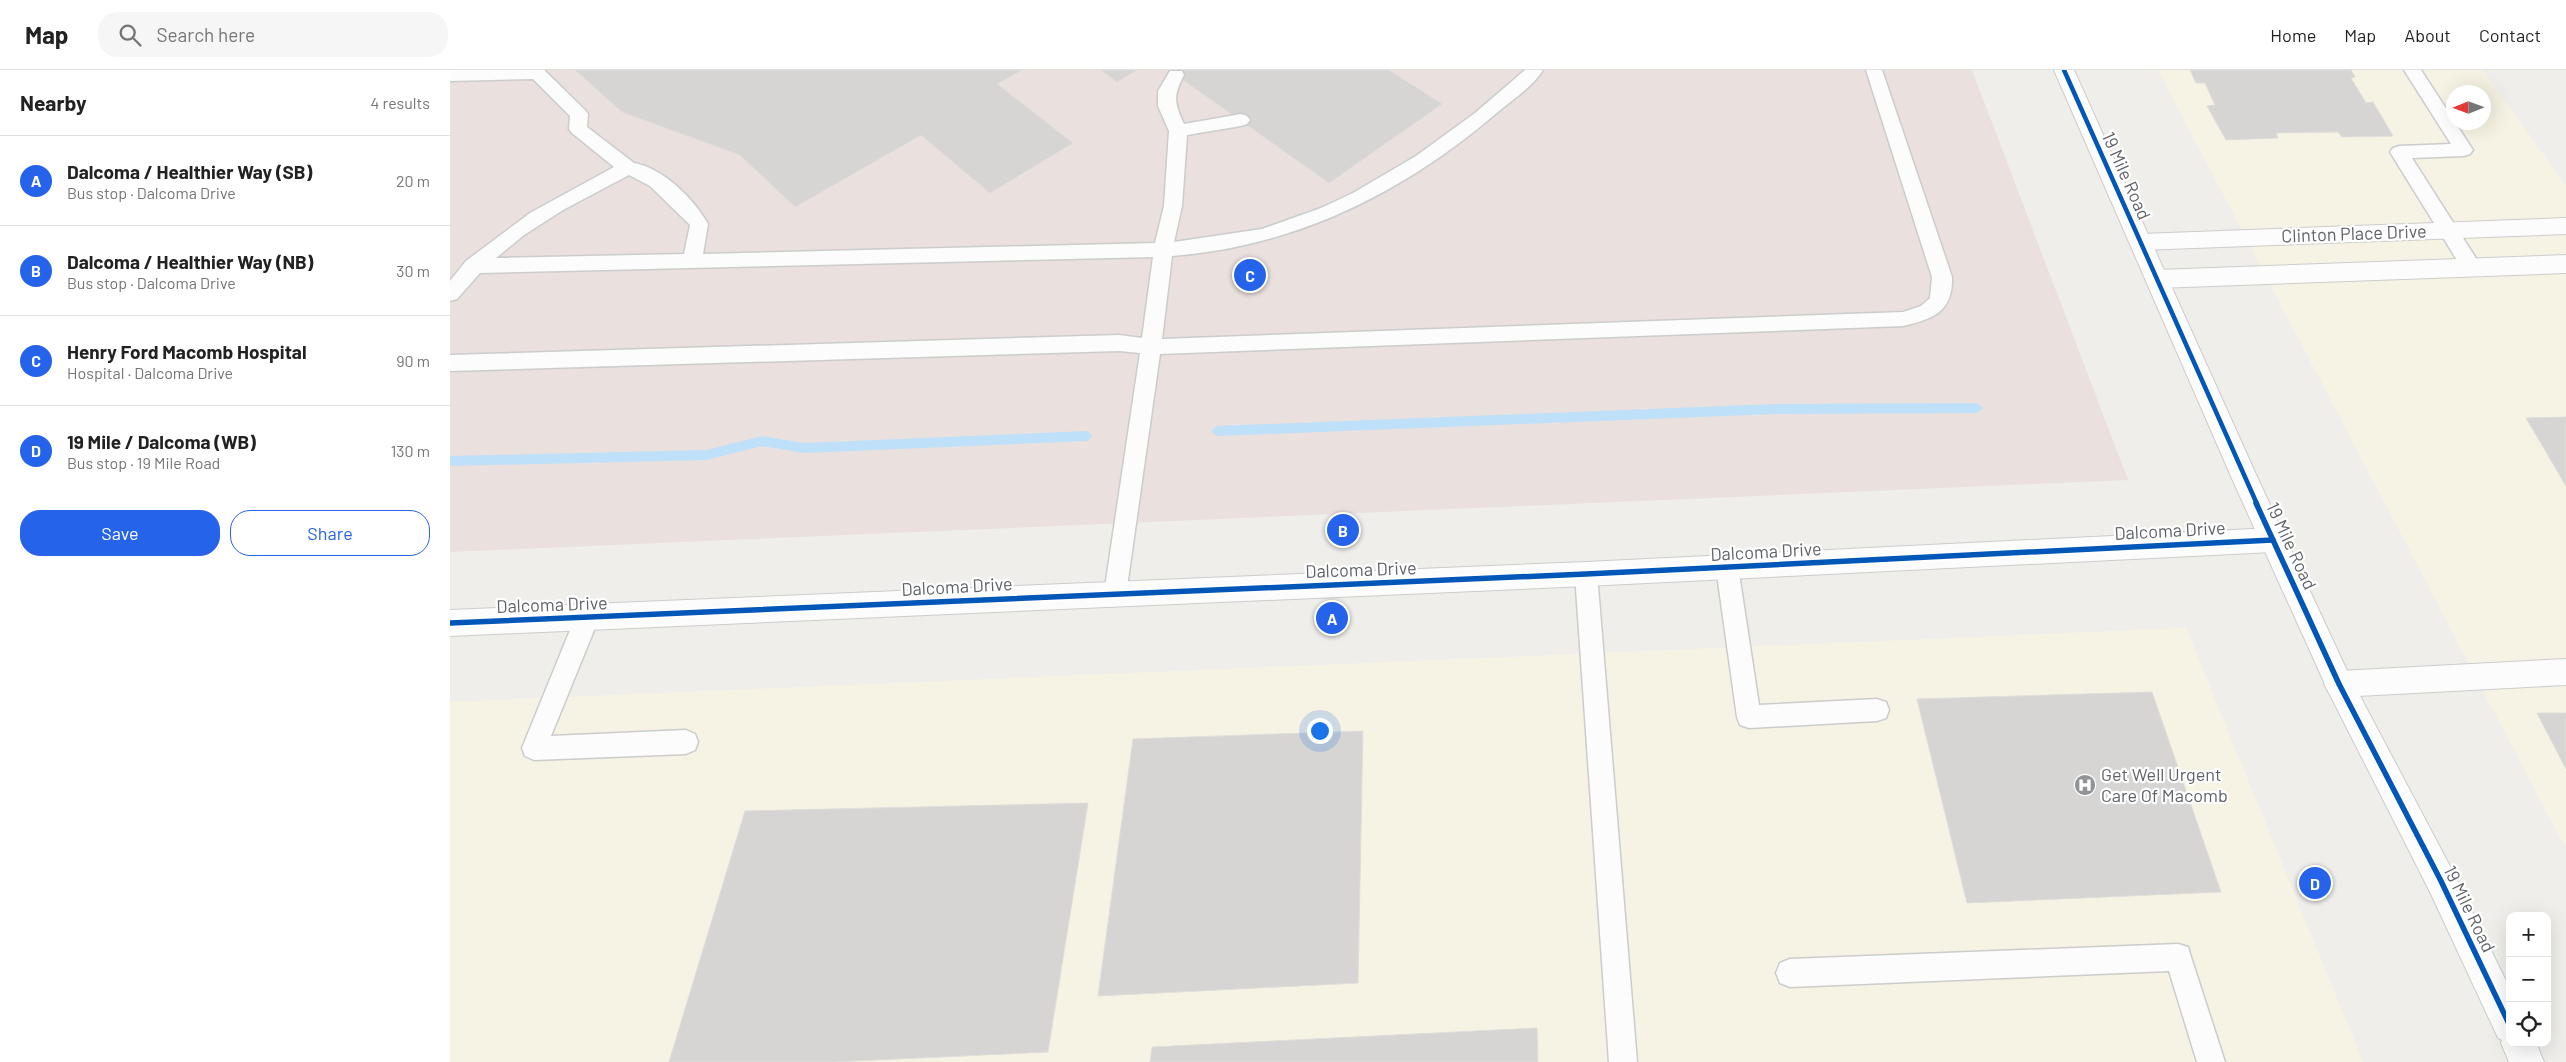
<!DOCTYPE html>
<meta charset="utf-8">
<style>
body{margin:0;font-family:Barlow,sans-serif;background:#f6f6f6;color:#222}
.controls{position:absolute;right:15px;bottom:15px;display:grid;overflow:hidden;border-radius:10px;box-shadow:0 5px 20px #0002}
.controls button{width:45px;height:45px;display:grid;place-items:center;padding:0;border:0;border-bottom:1px solid #e0e0e0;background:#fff;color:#222;font:25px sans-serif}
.compass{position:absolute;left:1996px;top:15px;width:45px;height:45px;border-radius:50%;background:#fff;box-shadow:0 5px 20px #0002;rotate:269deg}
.you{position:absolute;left:869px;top:660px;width:18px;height:18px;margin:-12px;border:4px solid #fff;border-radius:50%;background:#1a73e8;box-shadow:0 0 0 8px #1a73e833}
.badge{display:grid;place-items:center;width:32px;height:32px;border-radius:50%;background:#2563eb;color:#fff;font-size:16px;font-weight:700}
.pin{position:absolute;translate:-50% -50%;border:2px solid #fff;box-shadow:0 1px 5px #0006}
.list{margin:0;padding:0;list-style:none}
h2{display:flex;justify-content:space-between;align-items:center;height:65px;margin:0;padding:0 20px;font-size:21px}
h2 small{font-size:16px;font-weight:400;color:#767676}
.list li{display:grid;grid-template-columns:32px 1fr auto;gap:15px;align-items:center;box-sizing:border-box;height:90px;padding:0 20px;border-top:1px solid #e0e0e0}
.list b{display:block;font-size:19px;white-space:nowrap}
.list p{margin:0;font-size:16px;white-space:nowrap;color:#767676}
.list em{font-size:16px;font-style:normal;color:#767676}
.actions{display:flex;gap:10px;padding:15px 20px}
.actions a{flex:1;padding:11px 0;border:1px solid #2563eb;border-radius:20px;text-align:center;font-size:18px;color:#2563eb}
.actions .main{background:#2563eb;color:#fff}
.icon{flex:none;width:28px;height:28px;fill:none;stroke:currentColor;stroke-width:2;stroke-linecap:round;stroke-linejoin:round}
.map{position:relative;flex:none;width:2116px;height:992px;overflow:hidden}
header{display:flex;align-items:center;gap:30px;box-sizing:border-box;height:70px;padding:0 25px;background:#fff;border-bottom:1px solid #e0e0e0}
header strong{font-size:24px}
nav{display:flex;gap:28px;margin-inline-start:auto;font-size:18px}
.search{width:350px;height:45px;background:#f6f6f6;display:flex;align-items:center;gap:12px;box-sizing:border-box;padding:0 18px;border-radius:20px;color:#767676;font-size:19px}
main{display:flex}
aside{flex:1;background:#fff}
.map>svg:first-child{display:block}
.commercial{fill:#f7f3e4;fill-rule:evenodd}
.medical{fill:#eae0de}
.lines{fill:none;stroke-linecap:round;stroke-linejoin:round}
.stream{fill:#bfe0f9;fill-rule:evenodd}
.building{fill:#d6d5d3;stroke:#deddd9}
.service-casing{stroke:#cbcccc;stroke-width:3}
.minor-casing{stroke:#cbcccc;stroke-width:2}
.tertiary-casing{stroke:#cbcccc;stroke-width:2}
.service{fill:#fdfcfc;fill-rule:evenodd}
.minor{fill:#fdfcfc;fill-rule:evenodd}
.tertiary{fill:#fdfcfc;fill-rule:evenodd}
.cycleway-far1-casing{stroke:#fff;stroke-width:7}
.cycleway-casing{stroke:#fff;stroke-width:9}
.cycleway-far1{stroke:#0057b8;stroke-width:4.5}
.cycleway{stroke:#0057b8;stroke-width:5.5}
.labels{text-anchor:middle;stroke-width:4.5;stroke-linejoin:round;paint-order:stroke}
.street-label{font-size:18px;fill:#5f6368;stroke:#fff}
.poi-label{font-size:18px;fill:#5f6368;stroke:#fff;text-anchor:start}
</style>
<header>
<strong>Map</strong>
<div class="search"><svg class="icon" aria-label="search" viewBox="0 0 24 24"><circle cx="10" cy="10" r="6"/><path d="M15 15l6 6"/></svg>Search here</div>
<nav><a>Home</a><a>Map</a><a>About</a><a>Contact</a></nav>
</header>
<main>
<aside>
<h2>Nearby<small>4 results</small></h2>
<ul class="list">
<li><span class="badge">A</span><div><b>Dalcoma / Healthier Way (SB)</b><p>Bus stop · Dalcoma Drive</p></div><em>20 m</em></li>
<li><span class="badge">B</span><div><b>Dalcoma / Healthier Way (NB)</b><p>Bus stop · Dalcoma Drive</p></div><em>30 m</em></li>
<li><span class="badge">C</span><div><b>Henry Ford Macomb Hospital</b><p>Hospital · Dalcoma Drive</p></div><em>90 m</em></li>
<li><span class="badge">D</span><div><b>19 Mile / Dalcoma (WB)</b><p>Bus stop · 19 Mile Road</p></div><em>130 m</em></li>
</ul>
<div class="actions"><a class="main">Save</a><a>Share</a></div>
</aside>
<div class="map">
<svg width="2116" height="992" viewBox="0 0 2116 992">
<rect width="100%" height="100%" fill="#efeeea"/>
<g class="commercial">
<path d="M 1708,0 L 2033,0 L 2116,116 L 2116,779 ZM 2004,22 L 2034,22 L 2034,52 L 2004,52 Z"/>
<polygon points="1736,558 1913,992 0,992 0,632"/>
</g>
<polygon class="medical" points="0,0 1522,0 1678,410 0,482"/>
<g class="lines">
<g class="stream">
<polygon points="1527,333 1533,338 1527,343 1325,344 767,366 761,361 767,356 1325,334"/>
<polygon points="637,361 643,366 637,371 354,383 312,376 256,390 0,396 0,386 256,380 312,366 354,373"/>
</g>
</g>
<g class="building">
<polygon points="125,0 572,0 547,14 623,73 540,123 471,65 345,137 290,85 172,42"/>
<polygon points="651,0 687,0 667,12"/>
<polygon points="719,0 939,0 992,34 879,113"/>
<polygon points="1740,0 1901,0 1905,7 1901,8 1916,33 1923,32 1943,66 1892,67 1888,62 1826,63 1828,68 1776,70 1757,36 1765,35 1755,13 1746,13"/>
<polygon points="2116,347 2116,416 2076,348"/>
<polygon points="1702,622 1771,822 1517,833 1467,629"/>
<polygon points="2087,643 2116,643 2116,699"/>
<polygon points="913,661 908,913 648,926 683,669"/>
<polygon points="638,733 598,982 383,992 219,992 295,741"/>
<polygon points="1087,958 1088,992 700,992 702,977"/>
</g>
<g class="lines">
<g class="service-casing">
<g id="service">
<path d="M 0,0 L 94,0 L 135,40 L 138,44 L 137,57 L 184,93 C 213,98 244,129 258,154 L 253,184 L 705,173 L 714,136 L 719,61 L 708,36 L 708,21 L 720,1 L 732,1 L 734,5 C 723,26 724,32 734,54 L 791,44 L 797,46 L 800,50 L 797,54 L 791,56 L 737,65 L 732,136 L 724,172 L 812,159 L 871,138 L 903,123 L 966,86 L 1025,43 L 1075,0 L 1093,0 C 1082,18 1059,32 1043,46 C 951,124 843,177 722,186 L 712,269 L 1453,242 L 1471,236 L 1480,228 L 1482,207 L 1416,0 L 1432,0 L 1502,207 C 1503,242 1483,249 1453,256 L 710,284 L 676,524 L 673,531 L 665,534 L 657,531 L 654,524 L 690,283 L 669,281 L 0,301 L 0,285 L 669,265 L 692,268 L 703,187 L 30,203 L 7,229 L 0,231 L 0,211 L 16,191 L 80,143 L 164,97 L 122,63 L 119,59 L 120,46 L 83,9 L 0,11 ZM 179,105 L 200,116 L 240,155 L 234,184 L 46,188 L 74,165 L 113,140 Z"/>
<polygon points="1954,0 1971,0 2023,80 2020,84 2014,86 1962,88 2029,193 2032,198 2029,203 2022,205 2015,203 1940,82 1943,78 1949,76 2001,74"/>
<polygon points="1277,487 1285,490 1288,497 1309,635 1427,629 1436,632 1439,640 1436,648 1427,651 1299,658 1290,655 1287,647 1266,497 1269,490"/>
<polygon points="1136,494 1144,497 1147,504 1187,992 1159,992 1125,504 1128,497"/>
<polygon points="137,538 145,541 149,548 101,666 236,660 245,664 248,672 245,680 236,684 84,690 75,686 72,678 125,548 129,541"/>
<polygon points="1728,874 1738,877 1741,887 1775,992 1747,992 1719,901 1340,917 1330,913 1326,903 1330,893 1340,889"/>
</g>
</g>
<g class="minor-casing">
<g id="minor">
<polygon points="2116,148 2116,164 1691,180 1683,178 1679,172 1683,166 1691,164"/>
<polygon points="2116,185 2116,203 1707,218 1699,215 1695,209 1699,203 1707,200"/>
<polygon points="1823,458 1833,462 1837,470 1833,478 1823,482 1136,516 0,566 0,540 1136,492"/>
<polygon points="2116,589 2116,615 1889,627 1879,623 1874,614 1879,605 1889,601"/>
</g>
</g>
<g class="tertiary-casing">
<polygon id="tertiary" points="1604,0 1624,0 1809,411 1899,605 2002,800 2060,919 2060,973 2086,973 2094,992 2059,992 2051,973 2052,970 2048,968 1980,822 1879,623 1783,411"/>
</g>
<use href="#service" class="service"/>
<use href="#minor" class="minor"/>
<use href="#tertiary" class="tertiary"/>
<g class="cycleway-far1-casing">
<polyline id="cycleway-far1" points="1614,0 1807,434"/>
</g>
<g class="cycleway-casing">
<g id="cycleway">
<polyline points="1806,433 1889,614 1991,811 2060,956"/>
<polyline points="0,553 1136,504 1823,470"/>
</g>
</g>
<use href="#cycleway-far1" class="cycleway-far1"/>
<use href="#cycleway" class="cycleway"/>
</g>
<defs>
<g id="hospital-disc" transform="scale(1.125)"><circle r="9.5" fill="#919496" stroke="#fff"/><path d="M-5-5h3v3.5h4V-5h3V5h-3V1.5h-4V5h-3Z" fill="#fff"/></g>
</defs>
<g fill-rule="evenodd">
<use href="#hospital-disc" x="1635" y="715"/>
</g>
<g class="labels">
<g class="street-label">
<text transform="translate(1676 106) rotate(66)" y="6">19 Mile Road</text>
<text transform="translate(1904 164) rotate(-2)" y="6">Clinton Place Drive</text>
<text transform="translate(1720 461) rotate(-3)" y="6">Dalcoma Drive</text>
<text transform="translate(1841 476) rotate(65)" y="6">19 Mile Road</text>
<text transform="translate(1316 482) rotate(-3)" y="6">Dalcoma Drive</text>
<text transform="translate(911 500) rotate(-2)" y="6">Dalcoma Drive</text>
<text transform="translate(507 517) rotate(-3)" y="6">Dalcoma Drive</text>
<text transform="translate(102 535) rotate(-2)" y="6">Dalcoma Drive</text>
<text transform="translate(2019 839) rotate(64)" y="6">19 Mile Road</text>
</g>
<g class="poi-label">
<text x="1651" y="711">Get Well Urgent<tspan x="1651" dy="21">Care Of Macomb</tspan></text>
</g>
</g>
</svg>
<div class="controls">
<button>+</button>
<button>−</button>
<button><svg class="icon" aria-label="locate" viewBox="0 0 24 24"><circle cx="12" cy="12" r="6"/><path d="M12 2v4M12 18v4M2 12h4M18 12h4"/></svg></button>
</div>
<svg class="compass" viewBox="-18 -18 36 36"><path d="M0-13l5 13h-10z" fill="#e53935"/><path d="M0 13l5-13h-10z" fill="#767676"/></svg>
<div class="you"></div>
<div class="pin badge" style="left:882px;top:548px">A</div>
<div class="pin badge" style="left:893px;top:460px">B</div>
<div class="pin badge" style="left:800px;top:205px">C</div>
<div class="pin badge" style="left:1865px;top:813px">D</div>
</div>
</main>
